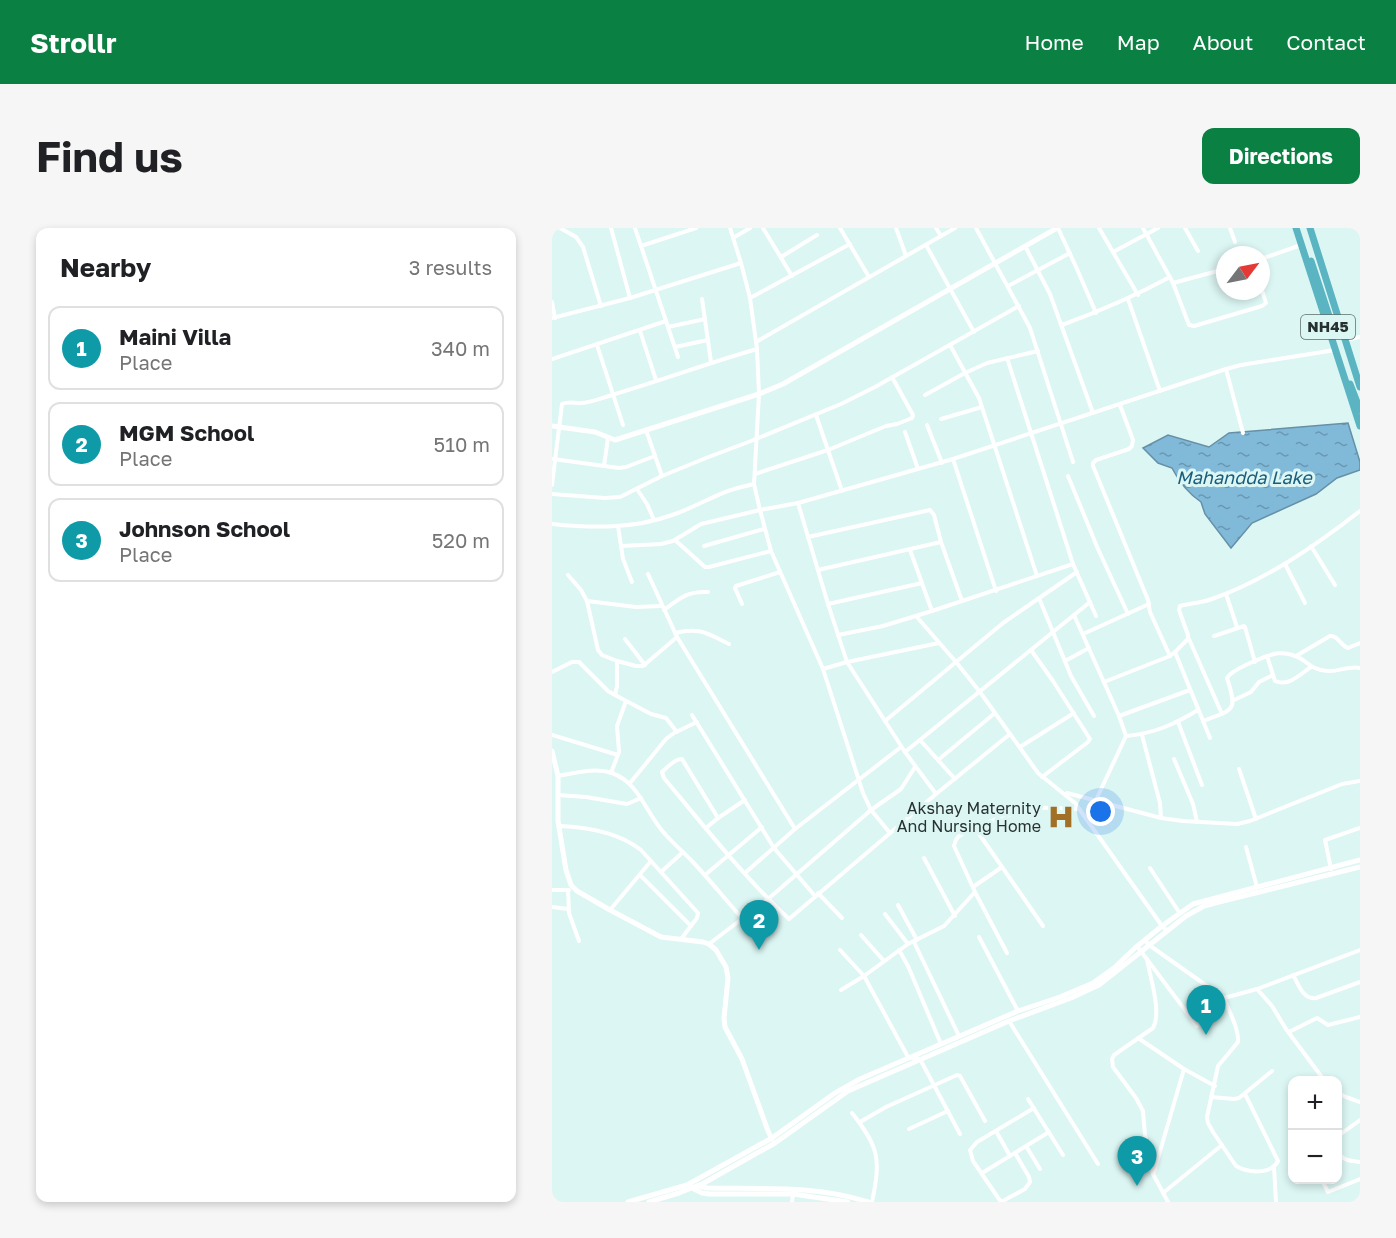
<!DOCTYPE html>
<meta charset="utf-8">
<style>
body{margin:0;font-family:"Golos Text",sans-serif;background:#f6f6f6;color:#202124}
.controls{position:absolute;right:18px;bottom:18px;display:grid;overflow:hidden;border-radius:12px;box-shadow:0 3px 9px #0003}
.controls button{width:54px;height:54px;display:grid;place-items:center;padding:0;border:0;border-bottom:2px solid #e0e0e0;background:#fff;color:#202124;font:30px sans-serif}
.compass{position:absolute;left:664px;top:18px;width:54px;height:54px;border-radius:50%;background:#fff;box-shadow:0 3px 9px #0003;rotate:58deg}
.you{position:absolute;left:549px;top:584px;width:21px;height:21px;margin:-15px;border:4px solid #fff;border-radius:50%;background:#1a73e8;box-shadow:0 0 0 9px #1a73e833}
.badge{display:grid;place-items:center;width:39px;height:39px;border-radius:50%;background:#0b8043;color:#fff;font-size:20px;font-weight:700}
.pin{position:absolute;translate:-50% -50px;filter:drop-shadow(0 2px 3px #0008)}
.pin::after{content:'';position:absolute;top:32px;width:21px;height:18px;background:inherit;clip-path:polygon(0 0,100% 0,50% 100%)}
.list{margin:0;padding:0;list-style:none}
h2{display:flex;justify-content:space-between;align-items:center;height:78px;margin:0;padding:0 24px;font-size:26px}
h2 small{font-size:20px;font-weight:400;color:#757577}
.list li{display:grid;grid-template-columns:39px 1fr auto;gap:18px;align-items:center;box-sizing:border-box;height:84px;margin:0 12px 12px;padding:0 12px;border:2px solid #e0e0e0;border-radius:12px}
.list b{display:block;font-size:22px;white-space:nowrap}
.list p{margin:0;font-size:20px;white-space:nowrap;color:#757577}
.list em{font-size:20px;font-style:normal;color:#757577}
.map{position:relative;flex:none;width:808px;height:974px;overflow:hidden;border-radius:12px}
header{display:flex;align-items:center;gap:36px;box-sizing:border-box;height:84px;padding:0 30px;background:#0b8043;color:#fff}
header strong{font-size:28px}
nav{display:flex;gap:33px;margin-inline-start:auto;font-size:21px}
.intro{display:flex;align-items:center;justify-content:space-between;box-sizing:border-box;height:144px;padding:0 36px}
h1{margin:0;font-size:42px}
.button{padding:15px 27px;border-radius:12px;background:#0b8043;color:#fff;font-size:21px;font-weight:700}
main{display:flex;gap:36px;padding:0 36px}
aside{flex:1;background:#fff;border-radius:12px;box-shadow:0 3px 9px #0003}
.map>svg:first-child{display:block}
.water{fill:url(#water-ripples);stroke:#6690a6;stroke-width:1.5}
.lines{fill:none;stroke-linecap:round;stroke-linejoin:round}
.minor{stroke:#fff;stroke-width:4}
.tertiary{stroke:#fff;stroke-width:5}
.trunk{stroke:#5ab4c2;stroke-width:7}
.labels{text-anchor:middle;stroke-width:6;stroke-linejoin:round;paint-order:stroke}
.shield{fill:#dcf6f3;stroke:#5d6c6a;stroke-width:1.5}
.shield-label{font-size:15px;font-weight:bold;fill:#273130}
.poi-label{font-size:16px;fill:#273130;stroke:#dcf6f3;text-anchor:end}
.water-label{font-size:18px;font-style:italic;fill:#195c7c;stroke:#dcf6f3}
</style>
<header>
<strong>Strollr</strong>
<nav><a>Home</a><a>Map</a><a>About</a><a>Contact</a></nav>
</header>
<div class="intro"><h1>Find us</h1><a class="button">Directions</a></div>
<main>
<aside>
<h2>Nearby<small>3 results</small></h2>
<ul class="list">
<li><span class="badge" style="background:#0f9aa8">1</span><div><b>Maini Villa</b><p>Place</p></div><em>340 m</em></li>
<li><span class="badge" style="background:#0f9aa8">2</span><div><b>MGM School</b><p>Place</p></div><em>510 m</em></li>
<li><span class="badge" style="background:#0f9aa8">3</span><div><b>Johnson School</b><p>Place</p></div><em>520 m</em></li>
</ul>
</aside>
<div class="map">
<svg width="808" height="974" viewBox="0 0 808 974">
<defs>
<pattern id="water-ripples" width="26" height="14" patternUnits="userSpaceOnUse" patternTransform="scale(1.5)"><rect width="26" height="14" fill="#81b9d9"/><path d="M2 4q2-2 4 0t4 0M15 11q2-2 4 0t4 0" fill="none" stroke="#6a97b0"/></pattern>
</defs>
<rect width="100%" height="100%" fill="#dcf6f3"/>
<path class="water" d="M 796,195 L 808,234 L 808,242 L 785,250 L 764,266 L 700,295 L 679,320 L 653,286 L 649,274 C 636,265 627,254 620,240 L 606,235 L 591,220 L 616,207 L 657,219 L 677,205 Z"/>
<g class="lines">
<g class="minor">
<polyline points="8,0 24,9 31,19 49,78"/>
<polyline points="59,0 78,70"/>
<polyline points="83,0 126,129"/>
<polyline points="178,0 189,35 198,70 205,121 207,166 202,256 208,282 219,323 271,441 311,565 319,582 338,605"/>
<polyline points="211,0 240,48"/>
<polyline points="288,0 317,49"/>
<polyline points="344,0 354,28"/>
<polyline points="384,0 389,8"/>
<polyline points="424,0 478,100 521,234"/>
<polyline points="506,0 525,41 544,85"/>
<polyline points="547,0 586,67"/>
<polyline points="591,0 621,55 637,97 642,98 710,78 714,75 709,59"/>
<polyline points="633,0 646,23"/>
<polyline points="678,0 683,14"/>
<polyline points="181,10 198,0"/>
<polyline points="374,17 422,104"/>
<polyline points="89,18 144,0"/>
<polyline points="473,18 498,66 541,185"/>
<polyline points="561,24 606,0"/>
<polyline points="229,29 265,7"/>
<polyline points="709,31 749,17"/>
<polyline points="621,55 673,41"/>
<polyline points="456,58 518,25"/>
<polyline points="198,70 298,16"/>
<polyline points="150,71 159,134"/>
<polyline points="576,71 608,163"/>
<polyline points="0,74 3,90"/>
<polyline points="0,90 78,70 189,35"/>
<path d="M 510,97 C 548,83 583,68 618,49"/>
<polyline points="116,99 153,91"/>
<polyline points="88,103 104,152"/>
<polyline points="794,112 808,109"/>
<polyline points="204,114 403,0"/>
<polyline points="45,117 71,197"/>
<polyline points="398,117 427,170 485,348"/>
<polyline points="123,119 156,112"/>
<polyline points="455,130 521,336 544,388"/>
<polyline points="0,131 114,93"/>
<polyline points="674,141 691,205"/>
<polyline points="373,167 413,145 435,135 486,123"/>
<polyline points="568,177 581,212 580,218 577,221 544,232 541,235 541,238 596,372 598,384 618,428"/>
<polyline points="264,187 290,263"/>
<polyline points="389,191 430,179"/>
<polyline points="375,197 390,235"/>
<polyline points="94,202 110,248"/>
<polyline points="353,204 366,241"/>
<polyline points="1,231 67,240 74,239 103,228"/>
<polyline points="401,231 444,363"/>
<polyline points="52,238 56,210"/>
<polyline points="203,246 276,222 334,198 345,196 360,190 361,187 340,149"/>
<polyline points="516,248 546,321 576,386"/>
<path d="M 0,257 L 10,176 C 17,173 21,175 28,175 C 38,175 50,170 60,167 C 108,153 156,135 205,121"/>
<polyline points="85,261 95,276 102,292"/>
<polyline points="0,266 53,270 68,269 110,248 154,230 199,213 289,176 323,159 467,78"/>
<polyline points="246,275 276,376 295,434 353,524 384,566"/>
<path d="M 0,296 C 40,300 82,301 120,287 C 139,281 157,270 176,263 C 184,260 194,258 202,256"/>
<polyline points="66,298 71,331 80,354"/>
<polyline points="256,309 378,282 382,287 389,314 410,373"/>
<polyline points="123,312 153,339 157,339 219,323"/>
<polyline points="69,318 109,316 121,313 149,296 208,282 246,275 401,231 674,141 689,137 783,122"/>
<polyline points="152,318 212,301"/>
<polyline points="759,318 783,357"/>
<polyline points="358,322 380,383"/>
<polyline points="733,336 753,375"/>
<polyline points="266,342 389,314"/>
<polyline points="96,346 125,409 243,601"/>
<polyline points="16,347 29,362 35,373 46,422 50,427 65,433 84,438 91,438 125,409"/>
<polyline points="674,366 685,399"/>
<polyline points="487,370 519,448 542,488"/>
<polyline points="35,373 84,379 110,378"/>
<polyline points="190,376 183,360 184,358 228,344"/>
<polyline points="276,376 370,355"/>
<path d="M 112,382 C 128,370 135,363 156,364"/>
<polyline points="522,387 567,488 574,508 544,572"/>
<polyline points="364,388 404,434 428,464 486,545 523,575 610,698 615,703"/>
<path d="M 123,405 C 148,399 155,405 177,416"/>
<polyline points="531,406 597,376"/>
<polyline points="286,407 331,398 380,383 521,336"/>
<polyline points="662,408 692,398 693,399 703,434"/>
<polyline points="73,411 93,437"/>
<polyline points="637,411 670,486"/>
<polyline points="479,422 501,453 538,511 536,514 490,549"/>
<polyline points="623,424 658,510"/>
<path d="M 715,428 L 723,453 C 737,459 748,446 759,439"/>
<path d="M 744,428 L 778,408 C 786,407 788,417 796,420 L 808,415"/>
<polyline points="513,433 537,420"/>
<polyline points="271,441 295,434 387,415"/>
<polyline points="0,444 20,434 27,434 56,463 63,467 99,486 114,490 125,504"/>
<path d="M 552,454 L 618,428 L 623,424 L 636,411 L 636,407 L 627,382 L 628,378 C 639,375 649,375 660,371 C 714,352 763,318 808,283"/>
<polyline points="63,467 65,458 65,433"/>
<polyline points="682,472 699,464 707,454 721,447"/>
<polyline points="140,487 222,620 263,668"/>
<polyline points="567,488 638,462"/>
<polyline points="333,493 451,395 525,344"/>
<path d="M 651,493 C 682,481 686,484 675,450 C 679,443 690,439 698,435 C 717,427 731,419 751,432 C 759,438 765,443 776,443 C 787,444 797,437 808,440"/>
<polyline points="626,494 650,557"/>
<polyline points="0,507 66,527"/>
<polyline points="590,507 608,575 609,590"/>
<path d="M 574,508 C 601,506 623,496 646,482"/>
<polyline points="368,512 403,551"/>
<polyline points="468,519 522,485"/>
<polyline points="353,524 538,374"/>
<polyline points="622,531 641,576 645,594"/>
<polyline points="386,532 443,485"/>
<polyline points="687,541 704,591"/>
<polyline points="59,545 67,524 65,498 74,473"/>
<path d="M 6,548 C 23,545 43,539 60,545 C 88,555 94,586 113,606 C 121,615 130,623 139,632 C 157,651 173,671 190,690"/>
<polyline points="78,555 114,511 122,505 145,494"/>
<polyline points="515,565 609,590 631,593 685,596 698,593 790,556 808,553"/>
<polyline points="6,567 34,569 75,576 89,570"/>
<path d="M 166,590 L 130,531 C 124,530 115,539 110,544 L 112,550 C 152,598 191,648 237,691 L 384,566 L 458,506"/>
<path d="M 7,598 C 36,599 66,604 89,622 L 146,685 L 145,690 L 129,711"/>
<polyline points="154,600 166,590 193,572"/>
<polyline points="423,600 491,698"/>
<polyline points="694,619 705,659"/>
<polyline points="372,630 403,688"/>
<polyline points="598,640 627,684"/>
<polyline points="779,641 773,612 808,600"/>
<polyline points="109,644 131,624"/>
<polyline points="193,645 243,601 349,519"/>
<polyline points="88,647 139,698"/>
<polyline points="153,647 210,599"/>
<polyline points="421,659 450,639"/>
<polyline points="0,662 17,662"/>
<polyline points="16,662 17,685 27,713"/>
<polyline points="266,665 290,690"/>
<polyline points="346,677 365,712"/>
<polyline points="0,679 16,681"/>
<polyline points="58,682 99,633"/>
<polyline points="333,686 356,716"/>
<polyline points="309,707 332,733"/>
<polyline points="427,709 466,783"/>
<polyline points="593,712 597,717 672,770 705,761 808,722"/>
<polyline points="362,714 407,808"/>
<polyline points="157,716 216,671 319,582 349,561 363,539"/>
<polyline points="585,718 645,798"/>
<polyline points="288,722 312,748 356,829 368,831 408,906"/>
<polyline points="347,722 356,738 389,816"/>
<path d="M 455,725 L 423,664 L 402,618 C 403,613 403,612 406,609 C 419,598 468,583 485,580 C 499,579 513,581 527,581"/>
<path d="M 595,731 C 598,749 610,784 601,800 L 562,827 L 560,831 L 561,839 L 584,870 L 591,883 L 593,907 L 601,946 L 616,974"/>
<path d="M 741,747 C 747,757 751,772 764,770 L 808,754"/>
<polyline points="705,761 720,778 734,801 772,852"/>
<polyline points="289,762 312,748 356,716 392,698 423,664"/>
<path d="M 672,770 C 677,784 687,800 686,814 L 666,838 L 655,889 L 656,895 L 661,904 L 684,938 C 696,945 719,947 726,933 L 693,866"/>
<polyline points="457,793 546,936"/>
<polyline points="737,804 765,790 776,797 808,789"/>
<polyline points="586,810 632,841 663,858"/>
<polyline points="786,865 794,869 808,874"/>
<polyline points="659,869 682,871 687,870 720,843"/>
<polyline points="476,871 511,927"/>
<path d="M 300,885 C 327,919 329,931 320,974"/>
<polyline points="308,894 334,879 405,847 408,848 433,893"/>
<polyline points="357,901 396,883"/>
<polyline points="444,903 458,928"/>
<polyline points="786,908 808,892"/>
<polyline points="474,918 488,941"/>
<path d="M 786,924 C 791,933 799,933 808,934"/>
<polyline points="722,939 724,974"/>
<polyline points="602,944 632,841"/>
<polyline points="430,945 497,904"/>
<polyline points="770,952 776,964 808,951"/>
<polyline points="611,965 670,917"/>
<polyline points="240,974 241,966"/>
<polyline points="449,974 421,933 418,922 425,914 482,880"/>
<polyline points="449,974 473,961 478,954 477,949 463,925"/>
</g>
<g class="tertiary">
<polyline points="0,198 43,204 63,212 207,166 231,156 505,0"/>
<polyline points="0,523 6,548 6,593 14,642 19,657 25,663 58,682 109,709 151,714 157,716 164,722 174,739 176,750 172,790 173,799 190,831 216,903 220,911"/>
<path d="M 147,958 L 155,960 C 208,961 264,957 316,974"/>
<polyline points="138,959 150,965 157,966 241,966 296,974"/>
<polyline points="76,974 135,957 220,910 283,865 308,851 466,783 508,769 541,755 562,740 583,720 610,698 641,676 808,632"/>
<polyline points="97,974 127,965 152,955 189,934 223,915 296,863 457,793 519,770 547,757 634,688 652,678 663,675 808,639"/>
</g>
<g class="trunk">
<polyline points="744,0 808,198"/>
<polyline points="758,0 808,159"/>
<polyline points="759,33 779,94"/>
<polyline points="798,156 808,182"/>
</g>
</g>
<defs>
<g id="hospital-bare" transform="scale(2.07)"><path d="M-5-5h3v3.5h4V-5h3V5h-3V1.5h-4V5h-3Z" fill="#a26f26" stroke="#dcf6f3" stroke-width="2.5" paint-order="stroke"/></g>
</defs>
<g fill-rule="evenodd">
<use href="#hospital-bare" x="509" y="589"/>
</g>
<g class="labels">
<rect class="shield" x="749" y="87" width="54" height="24" rx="4.5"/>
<g class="shield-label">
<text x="776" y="104">NH45</text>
</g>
<g class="poi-label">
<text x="489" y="586">Akshay Maternity<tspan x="489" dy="18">And Nursing Home</tspan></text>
</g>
<g class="water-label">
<text x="692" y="256">Mahandda Lake</text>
</g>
</g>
</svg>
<div class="controls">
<button>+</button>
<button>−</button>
</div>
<svg class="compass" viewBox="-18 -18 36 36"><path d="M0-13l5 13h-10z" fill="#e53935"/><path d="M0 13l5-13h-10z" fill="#757577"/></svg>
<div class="you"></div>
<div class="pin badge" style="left:654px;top:807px;background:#0f9aa8">1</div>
<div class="pin badge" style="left:207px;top:722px;background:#0f9aa8">2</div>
<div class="pin badge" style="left:585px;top:958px;background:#0f9aa8">3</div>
</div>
</main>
